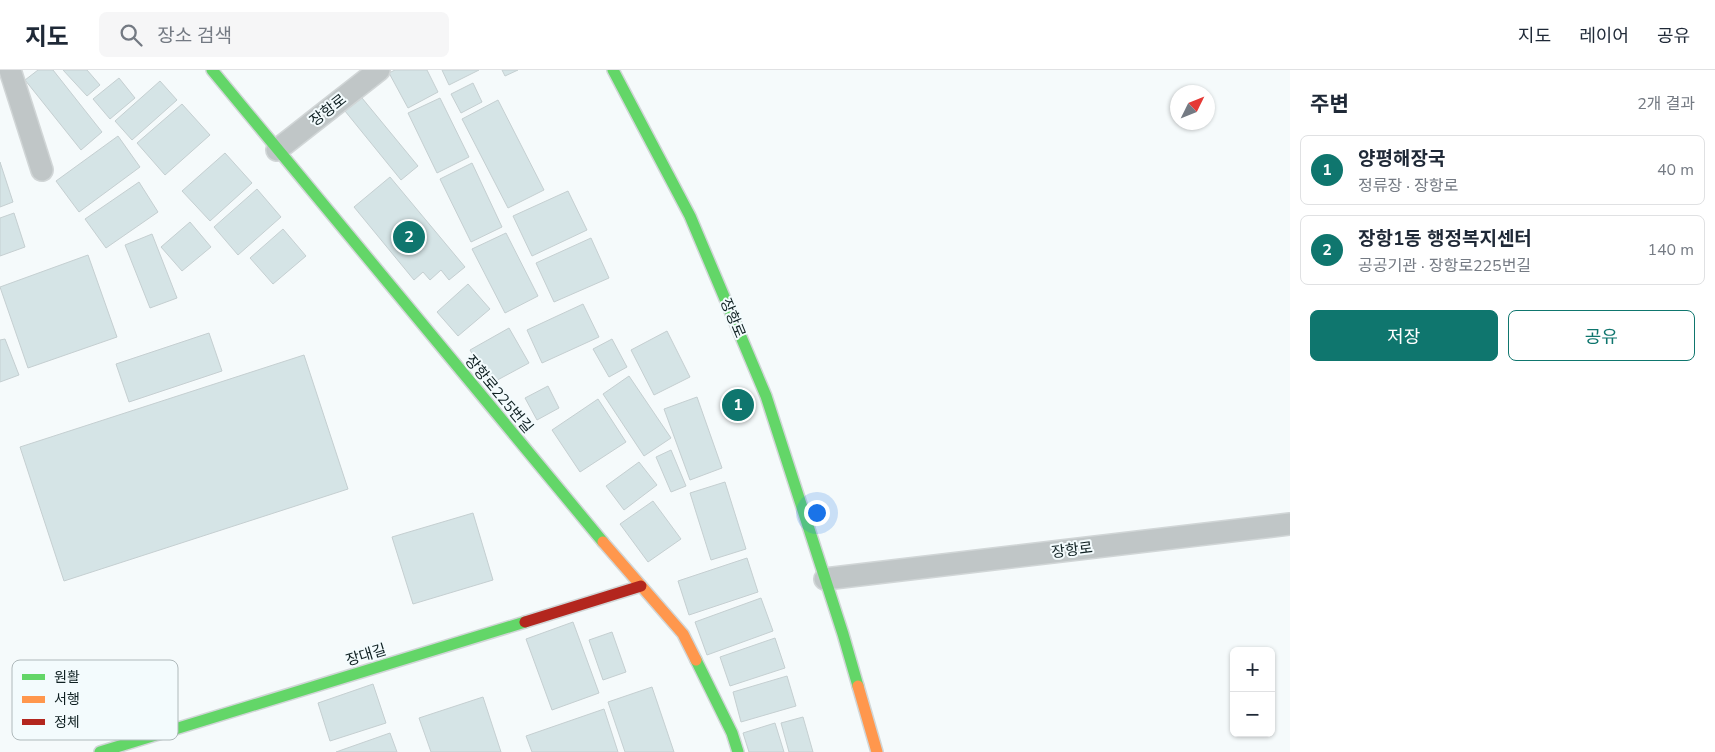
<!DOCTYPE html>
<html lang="ko">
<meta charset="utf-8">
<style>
body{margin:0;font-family:"Nunito Sans","Noto Sans KR",sans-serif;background:#f6f6f7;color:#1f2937}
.controls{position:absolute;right:15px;bottom:15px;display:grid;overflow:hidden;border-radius:8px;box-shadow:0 1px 4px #0004}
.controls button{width:45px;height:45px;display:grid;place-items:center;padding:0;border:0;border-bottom:1px solid #e0e1e3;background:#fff;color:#1f2937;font:25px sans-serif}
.compass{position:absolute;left:1170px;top:15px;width:45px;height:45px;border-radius:50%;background:#fff;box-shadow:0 1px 4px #0004;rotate:47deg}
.you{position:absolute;left:816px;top:442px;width:18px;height:18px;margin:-12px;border:4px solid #fff;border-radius:50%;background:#1a73e8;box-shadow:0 0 0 8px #1a73e833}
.badge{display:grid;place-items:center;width:32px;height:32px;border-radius:50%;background:#0f766e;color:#fff;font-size:16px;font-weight:700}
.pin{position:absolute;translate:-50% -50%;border:2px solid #fff;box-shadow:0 1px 5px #0006}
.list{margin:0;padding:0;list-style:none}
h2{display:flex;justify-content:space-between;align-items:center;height:65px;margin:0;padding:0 20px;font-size:21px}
h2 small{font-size:16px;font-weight:400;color:#747a83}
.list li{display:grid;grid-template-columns:32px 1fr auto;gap:15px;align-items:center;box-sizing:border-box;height:70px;margin:0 10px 10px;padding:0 10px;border:1px solid #e0e1e3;border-radius:8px}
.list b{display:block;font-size:19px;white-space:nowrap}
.list p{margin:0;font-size:16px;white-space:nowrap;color:#747a83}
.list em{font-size:16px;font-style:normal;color:#747a83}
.actions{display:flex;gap:10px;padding:15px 20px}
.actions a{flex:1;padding:11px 0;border:1px solid #0f766e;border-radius:8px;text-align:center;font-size:18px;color:#0f766e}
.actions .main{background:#0f766e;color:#fff}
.icon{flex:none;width:28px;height:28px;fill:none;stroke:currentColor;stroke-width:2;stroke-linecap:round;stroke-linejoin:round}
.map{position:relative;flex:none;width:1290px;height:682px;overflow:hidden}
header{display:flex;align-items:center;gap:30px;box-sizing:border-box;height:70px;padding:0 25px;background:#fff;border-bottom:1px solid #e0e1e3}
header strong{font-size:24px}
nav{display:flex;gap:28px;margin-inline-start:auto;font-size:18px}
.search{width:350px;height:45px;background:#f6f6f7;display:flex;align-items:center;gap:12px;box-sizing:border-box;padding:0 18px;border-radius:8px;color:#747a83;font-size:19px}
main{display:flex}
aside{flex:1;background:#fff}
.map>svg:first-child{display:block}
.building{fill:#d5e4e6;stroke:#c5cfd1}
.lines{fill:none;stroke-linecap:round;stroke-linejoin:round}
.street-casing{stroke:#d1d6d7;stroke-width:24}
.fast-casing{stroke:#d1d6d7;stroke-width:14}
.slow-casing{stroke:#d1d6d7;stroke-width:14}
.jam-casing{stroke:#d1d6d7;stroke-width:14}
.street{stroke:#c0c6c7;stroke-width:21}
.fast{stroke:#63d668;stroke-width:11}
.slow{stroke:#ff974d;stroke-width:11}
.jam{stroke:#b3261e;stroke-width:11}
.labels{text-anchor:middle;stroke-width:4;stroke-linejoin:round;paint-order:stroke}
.street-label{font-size:15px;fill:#0f2022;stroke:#f3fbfd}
.key{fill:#f3fbfd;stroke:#afb9bb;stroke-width:1}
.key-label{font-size:14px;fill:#0f2022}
</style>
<header>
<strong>지도</strong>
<div class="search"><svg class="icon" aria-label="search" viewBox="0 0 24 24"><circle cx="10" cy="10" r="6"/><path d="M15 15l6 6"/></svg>장소 검색</div>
<nav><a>지도</a><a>레이어</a><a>공유</a></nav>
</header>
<main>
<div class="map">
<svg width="1290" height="682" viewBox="0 0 1290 682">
<rect width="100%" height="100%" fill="#f5fafb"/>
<g class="building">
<polygon points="38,0 53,0 102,62 81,80 25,10"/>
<polygon points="63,0 87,0 100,15 87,26"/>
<polygon points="395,0 427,0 438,22 408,38 389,3"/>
<polygon points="442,0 479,0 449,15"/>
<polygon points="502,0 518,0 505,6"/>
<polygon points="119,8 135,28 110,49 93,29"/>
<polygon points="160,11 177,30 132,70 115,51"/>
<polygon points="473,13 482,32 461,43 451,24"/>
<polygon points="362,28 418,96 401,110 345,41"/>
<polygon points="440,28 469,87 437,103 408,43"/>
<polygon points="498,30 544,120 508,138 462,49"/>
<polygon points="182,34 210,65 165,105 137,73"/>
<polygon points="118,66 140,97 79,142 56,111"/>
<polygon points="225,83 252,113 210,151 182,121"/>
<polygon points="0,92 13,132 0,137"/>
<polygon points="472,93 502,157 471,172 440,109"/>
<polygon points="390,107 465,197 449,210 441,200 430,210 423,202 414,210 354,137"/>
<polygon points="139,112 158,142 106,178 85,149"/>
<polygon points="257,119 281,147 238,185 214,157"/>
<polygon points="568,121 587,160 532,186 513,146"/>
<polygon points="14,143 25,177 0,186 0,148"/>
<polygon points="190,152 211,177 182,201 161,177"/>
<polygon points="283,159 306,186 273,214 250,188"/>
<polygon points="506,163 538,226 505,243 472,179"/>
<polygon points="152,164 177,228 150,238 125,175"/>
<polygon points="591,168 609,208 554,232 536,193"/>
<polygon points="88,185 117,267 28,298 0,217"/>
<polygon points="468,214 490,239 458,266 437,242"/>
<polygon points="583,234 599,267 542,293 527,260"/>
<polygon points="509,258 529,293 490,314 470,280"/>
<polygon points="667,261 690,307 654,325 631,280"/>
<polygon points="209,263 222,301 129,332 116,294"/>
<polygon points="5,269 19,305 0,312 0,270"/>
<polygon points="612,269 627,297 609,307 593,279"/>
<polygon points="304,285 348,419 64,511 20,377"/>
<polygon points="629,306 671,368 644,386 603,324"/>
<polygon points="548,316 559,338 537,350 525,328"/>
<polygon points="697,327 722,398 690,410 664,339"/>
<polygon points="598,329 626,372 580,402 552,360"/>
<polygon points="671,380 686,416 671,422 656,387"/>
<polygon points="639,392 657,415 624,440 606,416"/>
<polygon points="725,412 746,479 711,490 690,423"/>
<polygon points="653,431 681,469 648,492 620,454"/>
<polygon points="473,443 493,510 413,534 392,467"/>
<polygon points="747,488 758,522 689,545 678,511"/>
<polygon points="761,528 773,561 707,585 695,552"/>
<polygon points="573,552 599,623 552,640 526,569"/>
<polygon points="612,562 626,602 603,610 589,570"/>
<polygon points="775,568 785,598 730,616 720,587"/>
<polygon points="787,606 796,636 741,652 733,622"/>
<polygon points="373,614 386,653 330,671 318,633"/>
<polygon points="652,617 674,682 625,682 608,632"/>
<polygon points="483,627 501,682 431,682 419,648"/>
<polygon points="604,639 618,682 532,682 526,666"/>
<polygon points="803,647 813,682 789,682 781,653"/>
<polygon points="775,653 784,682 749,682 743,663"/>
<polygon points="390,663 397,682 336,682"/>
</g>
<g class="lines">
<g class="street-casing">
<g id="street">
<polyline points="10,0 42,100"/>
<polyline points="277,80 379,0"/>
<polyline points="825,509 1290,454"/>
</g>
</g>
<g class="fast-casing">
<g id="fast">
<polyline points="212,0 603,472"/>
<polyline points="613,0 690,146 766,326 843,564 858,616"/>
<polyline points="696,590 732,663 738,682"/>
<polyline points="100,682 525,552"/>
</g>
</g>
<g class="slow-casing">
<g id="slow">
<polyline points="603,472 683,564 696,590"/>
<polyline points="858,616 877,682"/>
</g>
</g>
<g class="jam-casing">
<polyline id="jam" points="525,552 641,516"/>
</g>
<use href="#street" class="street"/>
<use href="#fast" class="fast"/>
<use href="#slow" class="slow"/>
<use href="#jam" class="jam"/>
</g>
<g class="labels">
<g class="street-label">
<text transform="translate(328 40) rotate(-38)" y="5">장항로</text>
<text transform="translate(733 248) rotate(67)" y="5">장항로</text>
<text transform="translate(499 324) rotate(50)" y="5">장항로225번길</text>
<text transform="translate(1072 480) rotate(-7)" y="5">장항로</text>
<text transform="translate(366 585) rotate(-17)" y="5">장대길</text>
</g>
</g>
<rect x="12" y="590" width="166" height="80" rx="8" class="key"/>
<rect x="22" y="604" width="23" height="6" fill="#63d668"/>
<rect x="22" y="626" width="23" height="7" fill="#ff974d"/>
<rect x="22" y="649" width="23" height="6" fill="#b3261e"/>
<g class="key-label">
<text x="54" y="612">원활</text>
<text x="54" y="634">서행</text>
<text x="54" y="657">정체</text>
</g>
</svg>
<div class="controls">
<button>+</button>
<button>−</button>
</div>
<svg class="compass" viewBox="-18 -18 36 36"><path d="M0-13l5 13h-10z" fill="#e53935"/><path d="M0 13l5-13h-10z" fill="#747a83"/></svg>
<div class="you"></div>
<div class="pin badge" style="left:738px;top:335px">1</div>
<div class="pin badge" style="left:409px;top:167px">2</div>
</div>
<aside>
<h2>주변<small>2개 결과</small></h2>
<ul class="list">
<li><span class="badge">1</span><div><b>양평해장국</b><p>정류장 · 장항로</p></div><em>40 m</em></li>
<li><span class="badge">2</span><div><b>장항1동 행정복지센터</b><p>공공기관 · 장항로225번길</p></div><em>140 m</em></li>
</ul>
<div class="actions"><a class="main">저장</a><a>공유</a></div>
</aside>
</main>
